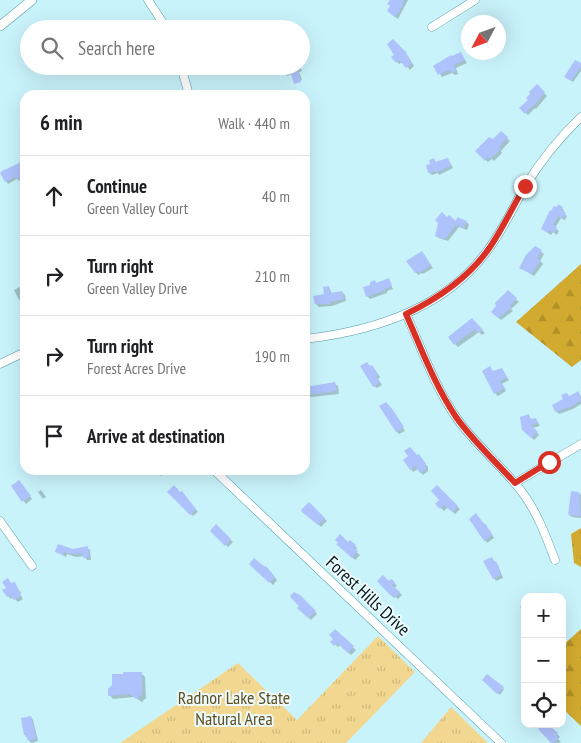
<!DOCTYPE html>
<meta charset="utf-8">
<style>
body{margin:0;font-family:"PT Sans Narrow",sans-serif;background:#f6f6f6;color:#202124}
.controls{position:absolute;right:15px;bottom:15px;display:grid;overflow:hidden;border-radius:10px;box-shadow:0 5px 20px #0002}
.controls button{width:45px;height:45px;display:grid;place-items:center;padding:0;border:0;border-bottom:1px solid #e0e0e0;background:#fff;color:#202124;font:25px sans-serif}
.compass{position:absolute;left:461px;top:15px;width:45px;height:45px;border-radius:50%;background:#fff;box-shadow:0 5px 20px #0002;rotate:229deg}
.stop{position:absolute;width:15px;height:15px;margin:-11px;border:4px solid #d93025;border-radius:50%;background:#fff}
.stop.end{background:#d93025;border-color:#fff;box-shadow:0 1px 5px #0008}
.list{margin:0;padding:0;list-style:none}
h2{display:flex;justify-content:space-between;align-items:center;height:65px;margin:0;padding:0 20px;font-size:21px}
h2 small{font-size:16px;font-weight:400;color:#757577}
.list li{display:grid;grid-template-columns:32px 1fr auto;gap:15px;align-items:center;box-sizing:border-box;height:80px;padding:0 20px;border-top:1px solid #e0e0e0}
.list b{display:block;font-size:19px;white-space:nowrap}
.list p{margin:0;font-size:16px;white-space:nowrap;color:#757577}
.list em{font-size:16px;font-style:normal;color:#757577}
.icon{flex:none;width:28px;height:28px;fill:none;stroke:currentColor;stroke-width:2;stroke-linecap:round;stroke-linejoin:round}
.map{position:relative;flex:none;width:581px;height:743px;overflow:hidden}
.search{position:absolute;background:#fff;box-shadow:0 5px 20px #0002;left:20px;top:20px;width:290px;height:55px;display:flex;align-items:center;gap:12px;box-sizing:border-box;padding:0 18px;border-radius:28px;color:#757577;font-size:19px}
.panel{position:absolute;background:#fff;box-shadow:0 5px 20px #0002;left:20px;top:90px;width:290px;height:385px;border-radius:15px}
.map>svg:first-child{display:block}
.forest{fill:url(#forest-firs)}
.park{fill:url(#park-tufts)}
.shadow{fill:#0003}
.building{fill:#aec2fb}
.lines{fill:none;stroke-linecap:round;stroke-linejoin:round}
.minor-casing{stroke:#5099a5;stroke-width:9}
.major-casing{stroke:#5099a5;stroke-width:10}
.minor{stroke:#fff;stroke-width:8}
.major{stroke:#fff;stroke-width:9}
.route{stroke:#d93025;stroke-width:6}
.labels{text-anchor:middle;stroke-width:4;stroke-linejoin:round;paint-order:stroke}
.street-label{font-size:18px;fill:#001518;stroke:#edfbfd}
.park-label{font-size:18px;fill:#5f4f20;stroke:#edfbfd}
</style>
<div class="map">
<svg width="581" height="743" viewBox="0 0 581 743">
<defs>
<pattern id="forest-firs" width="22" height="20" patternUnits="userSpaceOnUse" patternTransform="scale(1.25)"><rect width="22" height="20" fill="#d2aa2f"/><path d="M5 1l3.5 6h-7zM16 11l3.5 6h-7z" fill="#b29129"/></pattern>
<pattern id="park-tufts" width="24" height="20" patternUnits="userSpaceOnUse" patternTransform="scale(1.25)"><rect width="24" height="20" fill="#f2d790"/><path d="M3 7l-1-3M5 7V3M7 7l1-3M15 17l-1-3M17 17v-4M19 17l1-3" fill="none" stroke="#ceb87b"/></pattern>
</defs>
<rect width="100%" height="100%" fill="#c9f3fb"/>
<g class="forest">
<polygon points="581,264 581,360 572,367 516,322"/>
<polygon points="581,528 581,567 574,563 571,534"/>
<polygon points="581,629 581,726 562,708 562,646"/>
</g>
<g class="park">
<polygon points="378,636 415,672 346,743 120,743 238,663 297,720"/>
<polygon points="451,707 488,743 421,743"/>
</g>
<g class="shadow">
<polygon points="395,0 408,0 398,19 391,14"/>
<polygon points="498,27 505,35 498,39"/>
<polygon points="393,41 408,56 414,66 410,70 403,62 399,64 393,57 396,55"/>
<polygon points="460,53 467,63 456,68 458,74 455,75 452,73 442,77 435,66"/>
<polygon points="581,65 581,71 573,82 567,78"/>
<polygon points="300,66 302,71 299,72 302,80 295,82 292,74 287,76 284,73"/>
<polygon points="537,86 547,96 536,109 535,108 528,115 521,108 529,100"/>
<polygon points="501,133 510,141 501,151 502,153 494,161 492,159 488,162 477,151 494,140"/>
<polygon points="433,159 436,162 448,159 453,168 439,175 438,173 432,175 429,172"/>
<polygon points="20,164 25,170 25,175 21,177 23,180 20,181 17,179 8,184 6,181"/>
<polygon points="562,208 564,210 563,213 567,216 565,220 561,218 555,228 559,231 557,235 553,232 551,235 542,229"/>
<polygon points="466,222 469,224 467,230 459,227 448,241 439,238 436,236 456,223"/>
<polygon points="535,247 544,254 540,261 543,264 534,276 521,268"/>
<polygon points="424,255 433,268 423,274 422,273 418,275 408,261"/>
<polygon points="388,280 393,289 387,291 387,293 370,299 367,296 375,282 377,284"/>
<polygon points="25,284 25,297 19,300 14,290"/>
<polygon points="329,287 332,294 342,292 345,295 346,301 332,306 319,307 316,304 325,295"/>
<polygon points="508,292 519,302 511,309 513,311 501,320 493,312"/>
<polygon points="472,320 485,333 482,335 479,332 458,347 455,344"/>
<polygon points="372,366 380,377 378,379 382,385 377,388 374,386 370,367"/>
<polygon points="490,368 494,372 502,370 509,380 502,384 506,391 498,396 495,393"/>
<polygon points="335,384 338,386 339,394 311,397 308,395"/>
<polygon points="578,393 581,396 581,404 573,409 559,414 556,411 570,397"/>
<polygon points="389,406 405,431 399,434 397,432"/>
<polygon points="529,416 532,420 536,419 540,426 532,428 539,435 534,440 524,429"/>
<polygon points="417,457 421,459 428,467 428,471 423,475 418,469 413,472 405,460"/>
<polygon points="153,470 169,470 170,471 161,476"/>
<polygon points="22,485 32,499 26,504 13,486"/>
<polygon points="437,487 460,509 455,514 448,507 444,511 437,504 441,500"/>
<polygon points="41,490 46,497 43,499 38,492"/>
<polygon points="169,492 184,495 198,512 193,516"/>
<polygon points="579,493 581,495 581,518 572,517 569,515"/>
<polygon points="309,504 327,521 321,527 303,510"/>
<polygon points="476,515 490,531 494,538 487,543 485,540"/>
<polygon points="216,526 233,542 228,547 212,531"/>
<polygon points="351,542 357,548 355,551 360,555 355,560 338,544 348,544"/>
<polygon points="87,548 90,550 91,560 87,560 84,556 76,557 67,554 66,557 57,552"/>
<polygon points="491,558 498,565 503,578 496,581 494,578"/>
<polygon points="250,563 266,567 277,580 273,585"/>
<polygon points="392,580 397,586 394,588 402,595 398,599 395,596 394,598 379,581 389,583"/>
<polygon points="14,583 21,593 20,594 23,599 18,602 13,597 11,599 8,596 12,584"/>
<polygon points="300,596 317,614 311,620 299,608"/>
<polygon points="523,601 525,602 525,611 520,608"/>
<polygon points="335,631 356,650 351,655 340,645 338,647 332,642 335,639"/>
<polygon points="141,673 145,677 146,698 142,702 134,697 113,699 110,695"/>
<polygon points="487,676 504,689 500,695 484,680"/>
<polygon points="31,717 33,720 38,741 31,743 25,735"/>
<polygon points="550,727 560,737 558,739 561,742 559,743 554,743 539,729 548,730"/>
</g>
<g class="building">
<polygon points="390,0 404,0 402,5 403,6 395,17 387,11 390,6 387,4"/>
<polygon points="393,39 407,53 406,54 412,63 406,68 399,60 396,63 391,57 394,55 387,44"/>
<polygon points="461,52 465,60 454,65 456,71 451,73 449,70 438,75 433,66 451,55 452,56"/>
<polygon points="575,60 581,63 581,67 571,81 564,77"/>
<polygon points="281,66 302,66 297,69 301,82 294,84 290,71 283,74"/>
<polygon points="537,84 545,92 533,107 532,106 525,114 519,108 528,100 526,98 530,94 529,92"/>
<polygon points="501,131 508,137 499,147 501,149 490,159 488,157 485,161 475,151 489,137 493,139"/>
<polygon points="434,158 435,162 448,158 451,166 435,173 435,171 428,173 426,165 430,164 429,160"/>
<polygon points="21,162 25,171 20,174 21,177 16,179 15,177 5,182 0,173 2,171"/>
<polygon points="558,204 563,207 561,210 566,213 562,219 558,216 553,225 557,227 554,233 550,230 548,233 541,229 550,210 551,211 554,206 557,207"/>
<polygon points="442,212 447,217 449,215 456,221 457,217 467,221 464,228 456,225 445,239 435,236 438,223 435,220"/>
<polygon points="535,246 542,250 537,258 541,260 531,274 519,268 526,255"/>
<polygon points="422,251 431,265 420,273 418,271 415,273 406,261"/>
<polygon points="389,278 392,286 385,289 385,290 366,297 363,287 370,285 370,282 375,280 376,283"/>
<polygon points="329,286 330,293 342,291 344,299 330,302 331,304 315,304 313,296 324,294 323,287"/>
<polygon points="508,290 517,298 510,306 511,308 498,318 491,312 496,306 495,303"/>
<polygon points="472,318 483,330 478,333 475,329 454,345 448,337"/>
<polygon points="367,362 370,366 372,365 378,374 376,376 380,382 373,387 360,366"/>
<polygon points="490,366 493,371 502,368 507,377 500,381 505,388 494,394 482,371"/>
<polygon points="335,382 337,391 307,395 306,387"/>
<polygon points="579,391 581,400 570,407 555,412 552,405 563,399 561,395 567,393 569,396"/>
<polygon points="386,402 393,410 404,427 396,432 379,406"/>
<polygon points="529,414 530,419 536,418 538,423 531,425 538,432 531,438 522,430 520,417"/>
<polygon points="410,447 417,455 419,454 426,464 425,465 427,468 420,473 415,466 410,470 403,460 408,456 404,451"/>
<polygon points="19,480 31,496 22,502 11,486"/>
<polygon points="174,485 180,492 182,491 196,509 190,515 167,492"/>
<polygon points="437,485 458,506 452,512 444,505 440,509 435,504 439,500 431,491"/>
<polygon points="571,491 579,492 581,516 568,515"/>
<polygon points="309,502 325,518 318,525 302,512 301,510"/>
<polygon points="476,513 484,524 485,523 492,535 484,541 469,519"/>
<polygon points="216,524 231,539 225,546 210,531"/>
<polygon points="340,534 348,542 350,540 356,545 353,547 358,551 352,558 336,544 338,543 335,540"/>
<polygon points="58,544 73,549 88,546 89,557 83,558 82,553 72,554 64,552 63,555 55,552"/>
<polygon points="492,557 494,562 496,561 501,575 493,579 483,561"/>
<polygon points="254,558 265,567 266,566 275,577 269,583 249,564"/>
<polygon points="383,575 389,581 391,579 395,582 392,585 400,592 395,598 392,595 391,596 377,581"/>
<polygon points="8,578 11,583 15,582 21,596 14,600 10,595 7,597 2,590 6,588 2,582"/>
<polygon points="294,592 300,595 316,611 308,618 297,608 299,606 292,599 290,596"/>
<polygon points="335,629 354,646 348,653 337,643 334,646 330,642 333,639 329,635"/>
<polygon points="123,672 142,672 142,694 137,699 129,694 108,696 108,689 112,685 112,674 123,674"/>
<polygon points="487,674 504,687 497,694 482,680"/>
<polygon points="31,716 36,739 28,741 26,735 24,735 21,718"/>
<polygon points="543,724 548,728 550,726 558,733 556,736 559,738 554,743 551,743 538,729"/>
</g>
<g class="lines">
<g class="minor-casing">
<g id="minor">
<polyline points="148,0 167,29"/>
<polyline points="432,27 475,0"/>
<polyline points="181,66 189,95"/>
<path d="M 406,314 C 422,349 435,388 458,420 C 477,446 502,466 522,492 C 537,512 546,536 555,560"/>
<path d="M 305,339 C 374,331 448,308 490,247 C 503,229 513,208 524,188 C 540,162 559,138 581,117"/>
<polyline points="0,364 25,352"/>
<polyline points="214,470 501,743"/>
<polyline points="515,483 581,444"/>
<polyline points="0,521 32,566"/>
</g>
</g>
<g class="major-casing">
<polyline id="major" points="0,26 32,0"/>
</g>
<use href="#minor" class="minor"/>
<use href="#major" class="major"/>
</g>
<g class="lines">
<path class="route" d="M 525,186 C 513,206 503,228 490,247 C 469,278 439,298 406,314 C 421,348 435,386 456,417 C 473,441 495,461 515,483 L 549,462"/>
</g>
<g class="labels">
<g class="street-label">
<text transform="translate(368 596) rotate(43)" y="6">Forest Hills Drive</text>
</g>
<g class="park-label">
<text x="234" y="704">Radnor Lake State<tspan x="234" dy="21">Natural Area</tspan></text>
</g>
</g>
</svg>
<div class="controls">
<button>+</button>
<button>−</button>
<button><svg class="icon" aria-label="locate" viewBox="0 0 24 24"><circle cx="12" cy="12" r="6"/><path d="M12 2v4M12 18v4M2 12h4M18 12h4"/></svg></button>
</div>
<svg class="compass" viewBox="-18 -18 36 36"><path d="M0-13l5 13h-10z" fill="#e53935"/><path d="M0 13l5-13h-10z" fill="#757577"/></svg>
<div class="stop" style="left:549px;top:462px"></div>
<div class="stop end" style="left:525px;top:186px"></div>
<div class="search"><svg class="icon" aria-label="search" viewBox="0 0 24 24"><circle cx="10" cy="10" r="6"/><path d="M15 15l6 6"/></svg>Search here</div>
<section class="panel">
<h2>6 min<small>Walk · 440 m</small></h2>
<ul class="list">
<li><svg class="icon" aria-label="ahead" viewBox="0 0 24 24"><path d="M12 20V5M6 11l6-6 6 6"/></svg><div><b>Continue</b><p>Green Valley Court</p></div><em>40 m</em></li>
<li><svg class="icon" aria-label="right" viewBox="0 0 24 24"><path d="M7 20v-9h11M14 6l5 5-5 5"/></svg><div><b>Turn right</b><p>Green Valley Drive</p></div><em>210 m</em></li>
<li><svg class="icon" aria-label="right" viewBox="0 0 24 24"><path d="M7 20v-9h11M14 6l5 5-5 5"/></svg><div><b>Turn right</b><p>Forest Acres Drive</p></div><em>190 m</em></li>
<li><svg class="icon" aria-label="arrive" viewBox="0 0 24 24"><path d="M6 21V4h12l-3 4 3 4H6"/></svg><div><b>Arrive at destination</b></div></li>
</ul>
</section>
</div>
